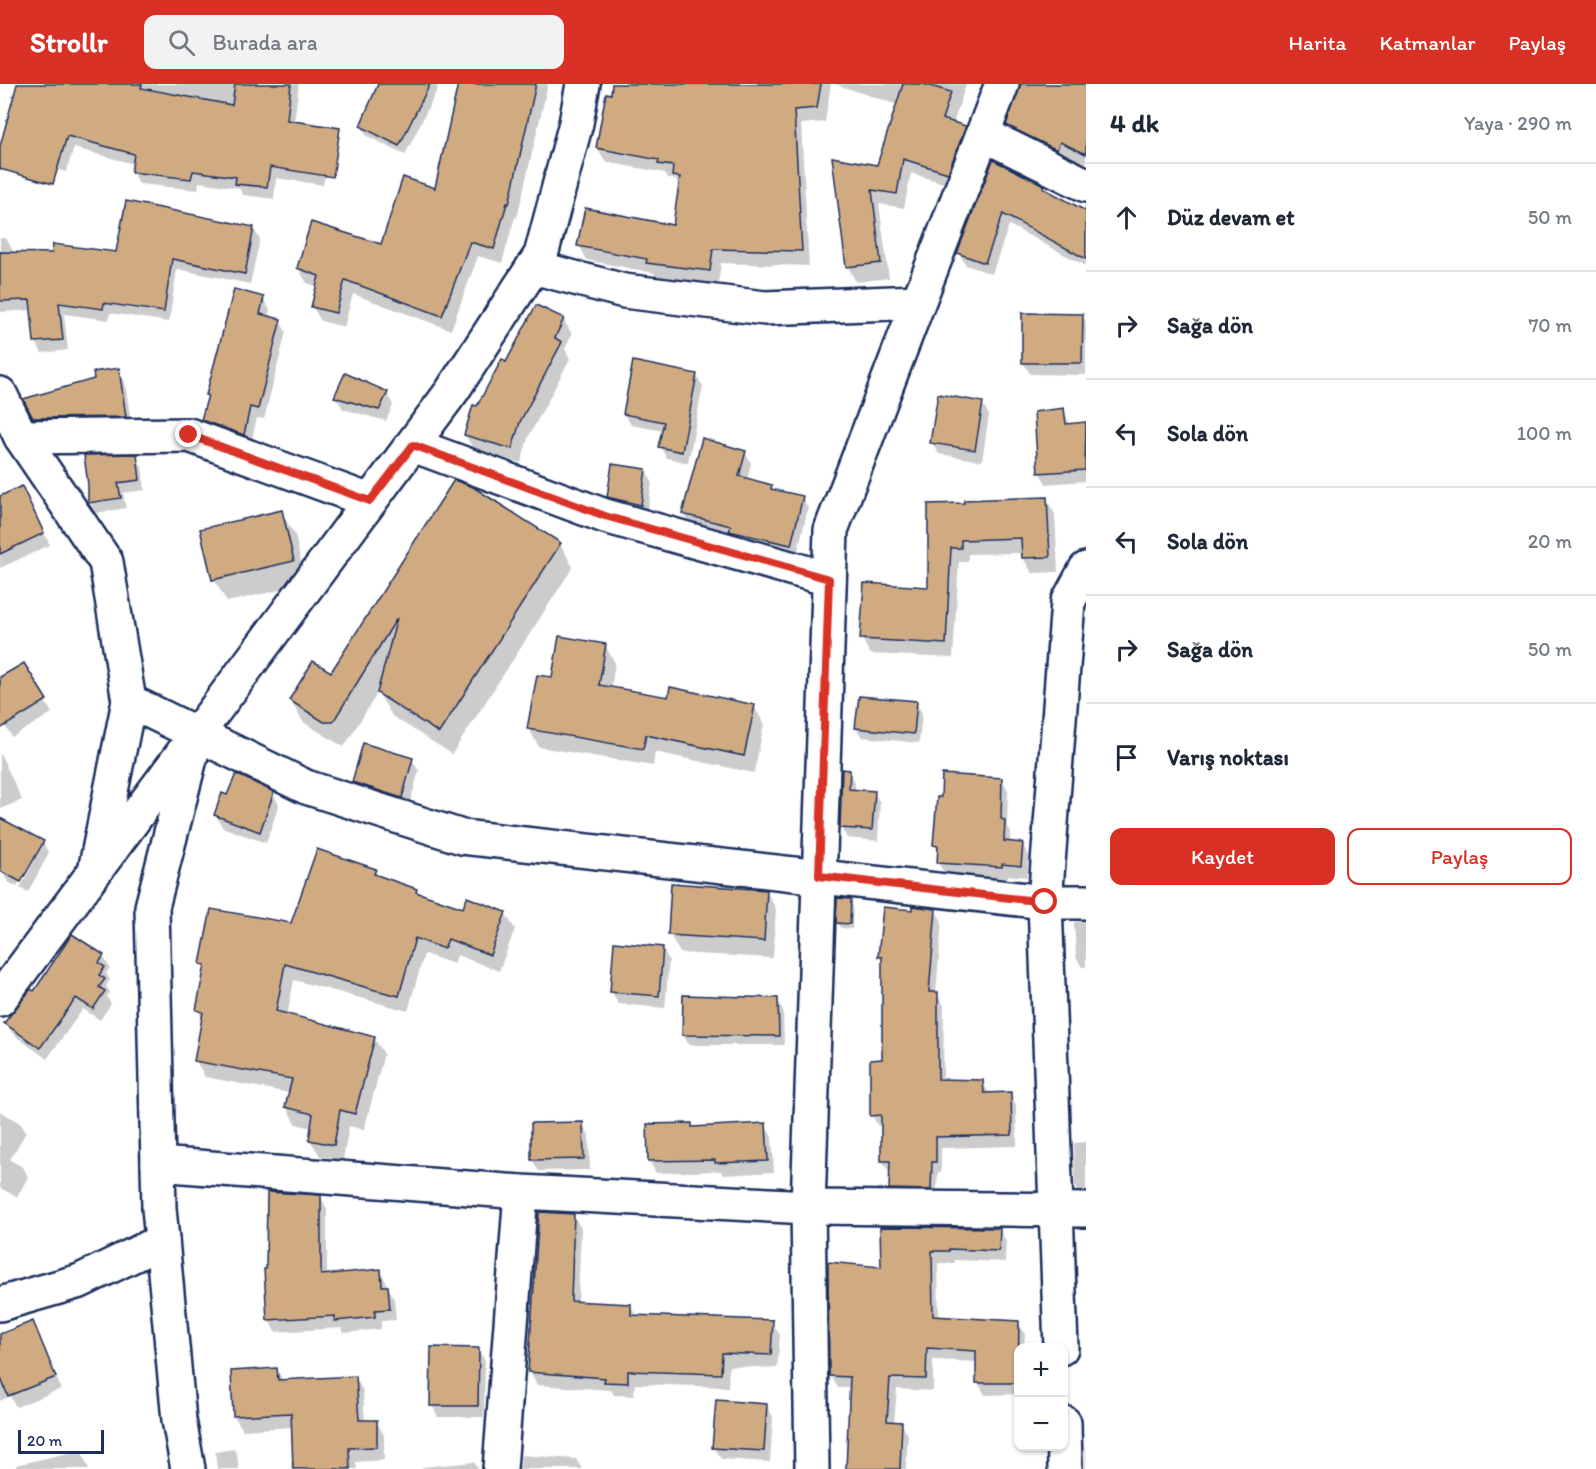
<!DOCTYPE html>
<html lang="tr">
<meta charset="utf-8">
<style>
body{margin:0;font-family:Itim,sans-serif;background:#f2f2f3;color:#1f2937}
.controls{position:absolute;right:18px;bottom:18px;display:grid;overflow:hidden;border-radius:12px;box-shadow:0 2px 4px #0004}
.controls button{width:54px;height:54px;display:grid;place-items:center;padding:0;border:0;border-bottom:2px solid #e0e1e3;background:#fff;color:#1f2937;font:30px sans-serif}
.scale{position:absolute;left:18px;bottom:15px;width:86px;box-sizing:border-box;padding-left:6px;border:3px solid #1b2f5e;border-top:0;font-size:16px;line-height:21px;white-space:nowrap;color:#1b2f5e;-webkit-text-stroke:4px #fff;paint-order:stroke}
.stop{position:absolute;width:18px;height:18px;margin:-14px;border:4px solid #d93025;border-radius:50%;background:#fff}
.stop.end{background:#d93025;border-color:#fff;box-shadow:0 2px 6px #0008}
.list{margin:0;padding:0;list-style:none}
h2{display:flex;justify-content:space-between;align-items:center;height:78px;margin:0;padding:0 24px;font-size:26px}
h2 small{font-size:20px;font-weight:400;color:#747a83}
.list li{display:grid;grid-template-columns:39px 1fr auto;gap:18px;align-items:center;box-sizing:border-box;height:108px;padding:0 24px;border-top:2px solid #e0e1e3}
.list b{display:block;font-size:22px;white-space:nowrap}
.list em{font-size:20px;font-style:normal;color:#747a83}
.actions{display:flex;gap:12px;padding:18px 24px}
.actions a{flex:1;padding:14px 0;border:2px solid #d93025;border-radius:12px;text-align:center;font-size:21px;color:#d93025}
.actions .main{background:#d93025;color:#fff}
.icon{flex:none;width:33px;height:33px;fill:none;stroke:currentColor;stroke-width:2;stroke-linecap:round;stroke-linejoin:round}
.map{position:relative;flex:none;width:1086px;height:1385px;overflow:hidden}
header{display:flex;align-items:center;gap:36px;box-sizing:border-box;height:84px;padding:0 30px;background:#d93025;color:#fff}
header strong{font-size:28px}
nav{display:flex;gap:33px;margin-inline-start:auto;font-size:21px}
.search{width:420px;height:54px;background:#f2f2f3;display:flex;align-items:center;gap:15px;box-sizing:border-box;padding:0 21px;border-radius:12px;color:#747a83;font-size:22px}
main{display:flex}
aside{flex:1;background:#fff}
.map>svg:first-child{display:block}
.shadow{fill:#0003}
.building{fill:#d0ab82;stroke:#1b2f5e;stroke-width:1.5}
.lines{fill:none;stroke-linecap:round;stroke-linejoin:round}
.minor-casing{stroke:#1b2f5e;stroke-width:38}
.tertiary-casing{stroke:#1b2f5e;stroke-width:38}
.minor{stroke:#fff;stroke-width:33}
.tertiary{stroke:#fff;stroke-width:33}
.route{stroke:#d93025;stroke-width:8}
</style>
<header>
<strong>Strollr</strong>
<div class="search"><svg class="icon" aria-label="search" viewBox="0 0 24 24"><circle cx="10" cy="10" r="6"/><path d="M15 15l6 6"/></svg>Burada ara</div>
<nav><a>Harita</a><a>Katmanlar</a><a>Paylaş</a></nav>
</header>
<main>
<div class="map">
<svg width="1086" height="1385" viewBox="0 0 1086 1385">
<rect width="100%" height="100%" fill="#fff"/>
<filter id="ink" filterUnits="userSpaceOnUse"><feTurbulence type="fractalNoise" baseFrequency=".0167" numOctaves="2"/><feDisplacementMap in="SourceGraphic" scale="12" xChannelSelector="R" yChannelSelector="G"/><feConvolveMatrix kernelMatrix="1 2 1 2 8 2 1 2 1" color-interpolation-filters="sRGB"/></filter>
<g filter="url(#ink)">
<g class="shadow">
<polygon points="20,0 299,0 294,39 333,55 323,101 276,94 274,115 243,111 239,104 199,98 198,106 139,100 132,88 134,80 74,64 66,88 9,73"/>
<polygon points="380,0 435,0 438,4 405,71 367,52 361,42"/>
<polygon points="459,0 548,0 517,134 515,133 502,179 478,172 451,246 353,210 344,243 321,237 312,222 318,203 307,199 298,184 382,161 436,106"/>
<polygon points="613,0 831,0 825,38 801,40 809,182 721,179 718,201 656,193 654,189 587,176 579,161 674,143 680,103 676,96 668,94 665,89 606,78 597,64"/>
<polygon points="834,0 966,0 953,40 965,43 973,58 956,103 911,89 904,124 879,120 889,194 856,198 848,183 834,75 878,82 898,21"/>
<polygon points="1022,0 1086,0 1086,82 1018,58 1008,41"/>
<polygon points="994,78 1043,102 1046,107 1086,132 1086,182 1009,141 992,190 966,181 959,169"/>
<polygon points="253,144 260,155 250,200 177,185 169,238 110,229 109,236 64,230 68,266 42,269 36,258 33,226 0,228 0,154 6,154 12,165 12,170 117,170"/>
<polygon points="263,214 270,226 268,234 280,237 286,248 264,335 257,334 250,362 210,347 203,335 209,313 207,311"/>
<polygon points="1082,231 1086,238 1086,291 1030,290 1023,278"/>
<polygon points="563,235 572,250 565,265 570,275 528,354 521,379 474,366 465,351 478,324 507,280"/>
<polygon points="118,286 125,298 132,344 41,346 34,333 95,296"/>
<polygon points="696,291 703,302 688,379 667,374 660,363 663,347 631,341 624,330"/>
<polygon points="387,309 393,321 386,337 343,325 336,313"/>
<polygon points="982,319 989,331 982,377 939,370 932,359"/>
<polygon points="1063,326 1070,341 1086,339 1086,397 1046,400 1040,389 1035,329"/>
<polygon points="745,368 751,379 747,396 771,402 774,407 802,413 808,424 797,471 690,441 684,430"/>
<polygon points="136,372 142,383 145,406 123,409 126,424 96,429 90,418"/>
<polygon points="646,386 652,398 647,432 616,424 609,412"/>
<polygon points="455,398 560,460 573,483 452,670 392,632 378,608 344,663 303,638 290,616 331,590"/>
<polygon points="22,404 50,461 0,484 0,414"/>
<polygon points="1046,415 1055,430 1058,488 1032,489 1023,474 1023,469 968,470 968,478 959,478 953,574 870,570 862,555 930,504 930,421"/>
<polygon points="281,428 295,451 306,500 227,518 214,495"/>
<polygon points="605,561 615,579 611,605 669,614 754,622 764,640 754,689 655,668 653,682 539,663 529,645 553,595"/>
<polygon points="25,584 52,629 12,653 0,634 0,595"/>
<polygon points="916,619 922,629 919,659 862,653 856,644"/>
<polygon points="0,669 22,716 0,725"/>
<polygon points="412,675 419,687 408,725 360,710 354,698"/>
<polygon points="849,687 855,698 855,707 874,708 880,719 878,757 847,754 841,744"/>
<polygon points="1002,695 1008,706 1007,741 1011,748 1010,759 1022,760 1029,772 1027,793 1008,791 1008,794 945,790 938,779 939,769 935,761"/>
<polygon points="273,709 279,721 266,759 222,743 216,731 228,713"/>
<polygon points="0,736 42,758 49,769 28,808 20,804 42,762 39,762 17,803 8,798 0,784"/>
<polygon points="375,786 378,793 416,806 419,810 463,826 505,829 515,845 499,887 457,871 454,880 424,870 408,927 294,896 287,932 374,954 384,970 364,1046 349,1042 343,1076 320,1072 310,1056 312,1044 296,1040 286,1023 290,1009 205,993 196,977 203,936 198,926 206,886 202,879 292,841"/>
<polygon points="766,807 776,825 773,874 680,869 670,851"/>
<polygon points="850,817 853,822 852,845 841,844 838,839"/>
<polygon points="935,826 942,837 936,910 944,921 943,996 982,998 989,1009 1010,1009 1016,1021 1017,1062 941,1064 941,1088 938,1088 936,1116 897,1116 890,1105 891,1088 889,1088 882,1077 882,1042 878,1042 872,1031 884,977 884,879 880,872 913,827"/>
<polygon points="1086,837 1086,883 1082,883 1076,873 1074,838"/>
<polygon points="662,864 669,876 665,924 618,920 612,908"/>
<polygon points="103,872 110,884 106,889 110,896 106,902 110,908 107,913 111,920 100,936 83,925 47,975 13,950 6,939 34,909"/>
<polygon points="777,916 783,926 784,961 689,961 683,951"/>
<polygon points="0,1027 20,1039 26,1048 10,1076 23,1083 28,1093 17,1113 0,1104"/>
<polygon points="582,1039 589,1051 590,1086 539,1087 532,1076"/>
<polygon points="691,1040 693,1044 765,1041 772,1053 774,1088 723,1091 721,1087 656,1089 649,1077"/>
<polygon points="1086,1058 1086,1113 1082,1113 1075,1102 1074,1059"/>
<polygon points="321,1113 327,1125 327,1192 380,1186 394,1215 396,1236 381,1237 381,1245 344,1249 341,1244 275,1248 269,1236 265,1187"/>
<polygon points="573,1131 581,1144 578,1219 630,1221 637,1233 772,1238 780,1251 777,1284 729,1282 728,1303 635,1300 634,1312 614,1311 611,1306 537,1301 530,1288"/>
<polygon points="882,1144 999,1145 1006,1157 1005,1178 955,1176 955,1179 938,1179 939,1234 1018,1238 1025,1250 1024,1264 1018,1264 1018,1310 985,1311 978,1299 978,1278 933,1276 933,1307 897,1305 894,1339 901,1339 908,1351 906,1385 848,1385 851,1304 838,1304 831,1292 882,1184"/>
<polygon points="32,1239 39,1251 61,1305 16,1323 10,1312 0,1317 0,1252"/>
<polygon points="478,1265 485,1277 484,1333 438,1333 432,1321"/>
<polygon points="277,1286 283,1297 355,1293 363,1307 365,1338 376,1337 384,1351 384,1376 356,1378 357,1385 291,1385 291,1377 295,1376 293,1343 243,1346 234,1332"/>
<polygon points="766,1321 773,1333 770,1378 721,1375 714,1364"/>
<rect x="1085" y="1362" width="1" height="23"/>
<polygon points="234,1365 237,1371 239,1385 217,1385 215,1368"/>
<polygon points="81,1366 89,1385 17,1385 16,1381"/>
<polygon points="521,1371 576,1375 582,1385 520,1385"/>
<polygon points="474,1378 478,1385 423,1385 422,1383"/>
</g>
<g class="building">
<polygon points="17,0 142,0 141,4 232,21 235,0 291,0 287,36 340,44 333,93 270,83 267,103 235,100 236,93 193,87 191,95 131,88 134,70 67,52 53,100 0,85 0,62"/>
<polygon points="378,0 430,0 399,62 360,42"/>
<polygon points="458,0 536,0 509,120 507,119 494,165 470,158 442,232 345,196 336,229 311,223 319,192 297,184 311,138 381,160 403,93 435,104"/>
<polygon points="612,0 821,0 817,24 794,26 802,167 713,165 710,187 646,179 647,175 577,162 585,124 673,141 680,93 672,92 673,82 658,80 659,76 596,64 606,9 611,10"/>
<polygon points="903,0 923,0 951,8 942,35 966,42 948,89 903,75 897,110 872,106 881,179 846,183 832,73 877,81"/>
<polygon points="1020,0 1086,0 1086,70 1060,58 1057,66 1006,41"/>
<polygon points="993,76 1044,101 1043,104 1086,127 1086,175 1003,130 985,179 957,169"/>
<polygon points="126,117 254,143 245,190 172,175 164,228 104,219 103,225 59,219 63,256 34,258 30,216 0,217 0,168 52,169 53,160 116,168"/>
<polygon points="234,205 264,213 260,230 281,235 258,325 250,323 244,351 201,336 208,311 206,311"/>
<polygon points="536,221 564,234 555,254 562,258 520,338 512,365 464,351 473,321 477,322 502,275 506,278"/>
<polygon points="1022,229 1083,230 1082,279 1022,279"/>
<polygon points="633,277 697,290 682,368 658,363 664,338 623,330"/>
<polygon points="119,284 126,333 33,334 23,315 94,295 93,288"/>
<polygon points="345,289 388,308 379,326 334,313"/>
<polygon points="938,310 983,318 975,366 930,359"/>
<polygon points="1064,324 1066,340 1086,338 1085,386 1038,389 1034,328"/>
<polygon points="702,354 746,367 739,392 772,401 771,405 803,412 791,461 729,447 731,442 682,430"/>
<polygon points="137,370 140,396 118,399 121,414 88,419 88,401 84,371"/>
<polygon points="612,380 646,385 641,421 607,413"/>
<polygon points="454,396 473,403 561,459 439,649 377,609 397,534 333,638 324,638 289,616 313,577 331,588"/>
<polygon points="22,402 44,449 0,470 0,412"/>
<polygon points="1047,413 1050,473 1022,474 1021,454 961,456 961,464 951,464 946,560 860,555 864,499 928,503 928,420 964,419 964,416"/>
<polygon points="282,426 294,477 212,496 200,445"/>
<polygon points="559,552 606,560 599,601 668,613 670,603 755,621 744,672 646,651 643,665 527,645 537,591 552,593"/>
<polygon points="24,579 47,616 0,645 0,593"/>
<polygon points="859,612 917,617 914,650 855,644"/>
<polygon points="363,659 413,674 402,714 352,698"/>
<polygon points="842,685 850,686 849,705 875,707 872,746 840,744"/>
<polygon points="236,690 274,708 260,748 214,731 222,709 227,711"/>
<polygon points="942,690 1002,694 1001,735 1005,736 1004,757 1023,759 1021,782 1002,780 1002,783 937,779 938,762 933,761 937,713 941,713"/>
<polygon points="0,734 44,757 21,798 0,787"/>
<polygon points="317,765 376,785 374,790 417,805 416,808 463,824 467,813 506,828 490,871 448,855 444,865 415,854 399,912 375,906 285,880 276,927 375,953 355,1030 340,1026 334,1061 309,1056 313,1030 285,1023 292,995 194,977 203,928 196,926 205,881 200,880 211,825 291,839"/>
<polygon points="671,799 767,806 764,857 668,851"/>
<polygon points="837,814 851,815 850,840 836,839"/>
<polygon points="912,822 936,825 929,908 938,908 938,995 983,996 984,1009 1011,1008 1012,1051 936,1053 936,1078 932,1078 931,1106 889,1105 890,1077 881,1077 881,1031 870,1032 870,976 882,975 882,873 878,873 883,823 912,826"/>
<polygon points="72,850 104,871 99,879 105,883 99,891 105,895 99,903 105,907 93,925 76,914 40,964 4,939 31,905 34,907"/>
<polygon points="614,858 663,863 659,912 610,908"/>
<polygon points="683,911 778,914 779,952 682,951"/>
<polygon points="583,1038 584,1075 531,1076 531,1039"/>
<polygon points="692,1039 692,1043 766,1039 768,1077 715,1079 715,1076 648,1077 647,1040"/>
<polygon points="267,1108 321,1111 321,1191 381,1185 382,1202 388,1202 390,1225 375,1226 375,1233 335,1237 335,1232 267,1236 264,1185 266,1185"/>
<polygon points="539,1128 574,1130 571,1217 631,1220 631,1231 773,1236 771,1271 722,1269 721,1290 628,1287 628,1299 604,1298 605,1294 528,1288"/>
<polygon points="880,1143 1000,1144 999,1167 949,1165 949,1167 932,1167 933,1232 1019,1237 1018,1299 976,1299 976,1267 927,1264 926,1295 890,1294 887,1337 902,1338 900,1385 846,1385 850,1293 829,1292 828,1178 881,1183"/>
<polygon points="33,1237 56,1293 8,1312 0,1292 0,1250"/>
<polygon points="431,1263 479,1264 478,1322 430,1322"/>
<polygon points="277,1284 278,1296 356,1292 359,1336 377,1336 377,1363 349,1364 350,1385 293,1385 291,1329 233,1332 231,1287"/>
<polygon points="716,1316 767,1320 764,1367 712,1364"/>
</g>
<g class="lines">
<g class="minor-casing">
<g id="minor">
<polyline points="983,50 1086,101"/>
<polyline points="533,183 624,207 765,224 918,218"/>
<polyline points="0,310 21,353 106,478 129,617 95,787"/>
<polyline points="21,353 189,351 370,417"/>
<polyline points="413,361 605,432 829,495"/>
<polyline points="129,617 306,703 462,753 1045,818 1086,818"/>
<polyline points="158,1080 521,1108 808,1123 1086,1126"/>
<polyline points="0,1220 80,1197 162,1157"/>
<polyline points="1061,1264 1045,818 1068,518 1086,485"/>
<polyline points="1064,1339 1065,1385"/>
<polyline points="500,1385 521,1108"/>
<polyline points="812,1385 808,1123 831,446 1002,0"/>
</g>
</g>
<g class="tertiary-casing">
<g id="tertiary">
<polyline points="0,915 452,307 541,171 576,39 583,0"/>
<polyline points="188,1385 179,1336 159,1124 152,823 192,667"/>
</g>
</g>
<use href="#minor" class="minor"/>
<use href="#tertiary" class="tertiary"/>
</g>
</g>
<g class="lines" filter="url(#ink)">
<polyline class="route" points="189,351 370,417 413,361 605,432 829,495 819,792 1045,818"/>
</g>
</svg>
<div class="controls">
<button>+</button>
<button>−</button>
</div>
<div class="scale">20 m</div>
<div class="stop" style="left:1045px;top:818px"></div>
<div class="stop end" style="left:189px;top:351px"></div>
</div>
<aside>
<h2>4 dk<small>Yaya · 290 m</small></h2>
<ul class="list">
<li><svg class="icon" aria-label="ahead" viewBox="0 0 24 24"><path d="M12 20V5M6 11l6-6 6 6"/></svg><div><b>Düz devam et</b></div><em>50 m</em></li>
<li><svg class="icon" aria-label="right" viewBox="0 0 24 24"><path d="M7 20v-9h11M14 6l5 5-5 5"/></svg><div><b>Sağa dön</b></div><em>70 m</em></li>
<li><svg class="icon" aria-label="left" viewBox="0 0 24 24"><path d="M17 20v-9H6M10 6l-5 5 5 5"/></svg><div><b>Sola dön</b></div><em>100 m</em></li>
<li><svg class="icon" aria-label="left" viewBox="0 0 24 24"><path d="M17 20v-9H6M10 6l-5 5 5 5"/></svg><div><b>Sola dön</b></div><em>20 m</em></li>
<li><svg class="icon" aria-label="right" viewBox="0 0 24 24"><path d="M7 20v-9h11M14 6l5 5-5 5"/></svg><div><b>Sağa dön</b></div><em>50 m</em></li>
<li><svg class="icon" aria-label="arrive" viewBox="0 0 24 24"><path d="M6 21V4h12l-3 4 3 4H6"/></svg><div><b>Varış noktası</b></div></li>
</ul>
<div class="actions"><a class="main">Kaydet</a><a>Paylaş</a></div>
</aside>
</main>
